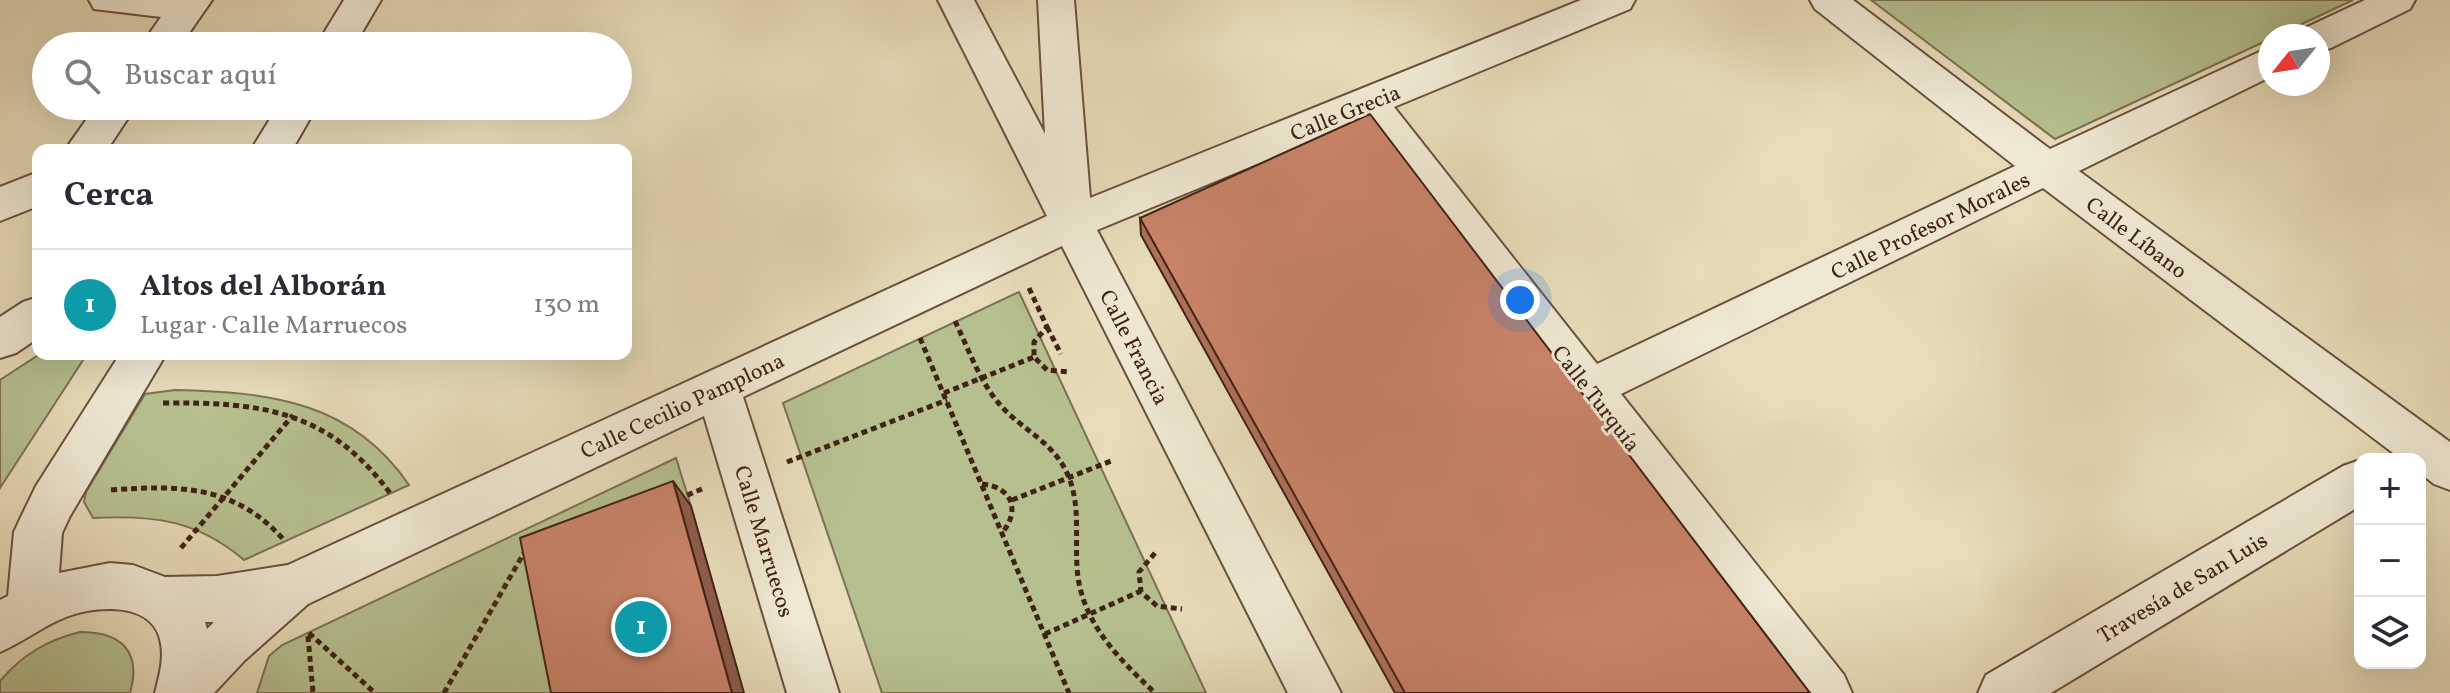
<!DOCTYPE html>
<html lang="es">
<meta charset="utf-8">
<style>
body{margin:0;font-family:Vollkorn,serif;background:#f2f2f3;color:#2b2b33}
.controls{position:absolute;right:24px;bottom:24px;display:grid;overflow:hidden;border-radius:16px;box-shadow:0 8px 32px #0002}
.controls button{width:72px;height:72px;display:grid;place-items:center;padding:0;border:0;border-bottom:2px solid #e1e1e2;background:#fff;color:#2b2b33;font:40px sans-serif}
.compass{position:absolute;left:2258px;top:24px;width:72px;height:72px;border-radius:50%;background:#fff;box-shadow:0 8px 32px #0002;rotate:240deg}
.you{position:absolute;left:1520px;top:300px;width:28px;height:28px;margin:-20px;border:6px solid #fff;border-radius:50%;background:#1a73e8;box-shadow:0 0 0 12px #1a73e833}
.badge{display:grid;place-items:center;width:52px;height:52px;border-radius:50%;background:#d93025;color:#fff;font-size:26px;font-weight:700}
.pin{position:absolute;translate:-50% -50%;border:4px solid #fff;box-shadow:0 2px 8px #0006}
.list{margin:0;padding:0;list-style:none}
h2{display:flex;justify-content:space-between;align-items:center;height:104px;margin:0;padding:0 32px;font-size:34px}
h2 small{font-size:26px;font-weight:400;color:#7c7c81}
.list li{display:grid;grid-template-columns:52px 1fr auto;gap:24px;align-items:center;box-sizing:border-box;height:112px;padding:0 32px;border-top:2px solid #e1e1e2}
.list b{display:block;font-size:30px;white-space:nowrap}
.list p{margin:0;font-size:26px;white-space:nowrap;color:#7c7c81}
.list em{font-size:26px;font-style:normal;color:#7c7c81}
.icon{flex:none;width:44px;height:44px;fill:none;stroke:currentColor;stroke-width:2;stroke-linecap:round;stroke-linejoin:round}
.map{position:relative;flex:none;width:2450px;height:693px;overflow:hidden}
.search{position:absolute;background:#fff;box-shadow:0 8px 32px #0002;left:32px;top:32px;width:600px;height:88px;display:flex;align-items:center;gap:20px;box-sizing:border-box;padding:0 28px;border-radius:44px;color:#7c7c81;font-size:30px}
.panel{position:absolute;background:#fff;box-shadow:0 8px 32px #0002;left:32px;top:144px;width:600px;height:216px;border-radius:16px}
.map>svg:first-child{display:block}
.green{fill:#b6c08f;stroke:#7c7152;stroke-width:2}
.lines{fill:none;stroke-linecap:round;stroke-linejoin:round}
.minor-casing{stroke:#6a503e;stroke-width:4}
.path{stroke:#412215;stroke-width:5;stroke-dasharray:6 4;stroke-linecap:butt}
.minor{fill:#efe8d2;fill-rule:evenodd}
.wall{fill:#ad715a;stroke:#412215;stroke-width:2}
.shaded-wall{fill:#8d5c4a;stroke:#412215;stroke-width:2}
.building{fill:#c98369;stroke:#412215;stroke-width:2}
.labels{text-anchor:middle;stroke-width:6;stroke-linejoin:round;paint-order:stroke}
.street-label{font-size:22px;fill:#412215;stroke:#efe8d2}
</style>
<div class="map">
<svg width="2450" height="693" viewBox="0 0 2450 693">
<rect width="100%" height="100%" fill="#e7dcb9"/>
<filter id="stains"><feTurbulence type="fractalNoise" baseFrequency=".0025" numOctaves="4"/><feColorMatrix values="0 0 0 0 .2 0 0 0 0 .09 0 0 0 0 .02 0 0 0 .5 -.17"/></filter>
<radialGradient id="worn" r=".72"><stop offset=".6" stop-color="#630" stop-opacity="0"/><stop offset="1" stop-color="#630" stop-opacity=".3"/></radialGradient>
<g class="green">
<polygon points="1871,0 2353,0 2276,36 2270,36 2270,39 2055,139"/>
<polygon points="1019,292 1206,693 882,693 783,403"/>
<polygon points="40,354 87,354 0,488 0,380"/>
<path d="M 175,390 C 269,392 352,401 409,485 L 244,560 C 197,520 154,515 93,518 L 84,502 L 86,492 L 145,394 Z"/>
<polygon points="676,458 691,506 571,693 257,693 269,656 282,645"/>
<path d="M 80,632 C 121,632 142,651 130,693 L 0,693 L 0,681 C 22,655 47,640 80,632 Z"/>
</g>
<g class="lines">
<g class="minor-casing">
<g id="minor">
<polygon points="89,0 212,0 180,46 141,46 161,17 94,9"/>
<polygon points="344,0 381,0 354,46 316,46"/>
<path d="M 938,0 L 974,0 L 1045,134 L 1038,0 L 1074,0 L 1090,198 L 1581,0 L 1635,0 L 1630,9 L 1394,107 L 1597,364 L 2015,166 L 1815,9 L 1810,0 L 1853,0 L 2050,149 L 2270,47 L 2270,77 L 2079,171 L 2450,442 L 2450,490 L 2434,484 L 2420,473 L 2420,459 L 2401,459 L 2043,188 L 1621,394 L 1844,675 L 1852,693 L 1794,693 L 1361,121 L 1097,230 L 1341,693 L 1288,693 L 1062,246 L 743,397 L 839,693 L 787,693 L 704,416 L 308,604 L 245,660 L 214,693 L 155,693 C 159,677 164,660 161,644 C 155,601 96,605 66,617 C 43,626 23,642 0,652 L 0,600 L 8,596 L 14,532 L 21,517 L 36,486 L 120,354 L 166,354 L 70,516 L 62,533 L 59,573 L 110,563 L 133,565 L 165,577 L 217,576 L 288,565 L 1047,216 ZM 205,622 L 214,622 L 207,629 Z"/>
<polygon points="2365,0 2415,0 2410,9 2331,48 2318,51 2318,36 2300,36 2305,28"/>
<polygon points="96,106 136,106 107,150 65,150"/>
<polygon points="278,106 317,106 292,150 251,150"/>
<polygon points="38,172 38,206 0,221 0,187"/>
<polygon points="38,297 38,338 16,353 0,358 0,317 23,302"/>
<polygon points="2360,460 2360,506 2051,693 1978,693 1986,675 2343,466"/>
</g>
</g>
<g class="path">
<polyline points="1029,288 1047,327 1034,342 1034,357 1047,370 1069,372"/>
<path d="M 955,321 C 969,350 980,383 1002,407 C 1022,429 1052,442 1066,471 C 1081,501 1075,534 1077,567 C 1080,621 1118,658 1155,693"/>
<polyline points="1047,327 1061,354"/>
<polyline points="920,338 1069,693"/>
<polyline points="944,393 1034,357"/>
<path d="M 163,403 C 261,402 328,410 390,493"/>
<polyline points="787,462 947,400"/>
<path d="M 982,484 C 1012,487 1021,510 1002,533"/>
<path d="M 111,490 C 180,485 235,485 284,540"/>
<polyline points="678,499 702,489"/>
<polyline points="1012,500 1111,461"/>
<polyline points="181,548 293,415"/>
<polyline points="1155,553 1139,572 1141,592 1157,606 1182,609"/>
<polyline points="309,633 375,693"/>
<polyline points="1045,634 1141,591"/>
<polyline points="308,636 313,693"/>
<polyline points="444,693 525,551"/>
</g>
<use href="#minor" class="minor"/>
</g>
<polygon class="wall" points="1140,218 1810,693 1395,693 1141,235"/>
<polygon class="shaded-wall" points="673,481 691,506 744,693 732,693"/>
<g class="building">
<polygon points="1370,114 1810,693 1405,693 1140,218"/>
<polygon points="673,481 732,693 551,693 520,538"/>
</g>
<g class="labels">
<g class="street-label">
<text transform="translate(1345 112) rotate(-22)" y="8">Calle Grecia</text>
<text transform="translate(1930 225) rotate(-26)" y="8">Calle Profesor Morales</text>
<text transform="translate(2137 237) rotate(37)" y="8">Calle Líbano</text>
<text transform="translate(1135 347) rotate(63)" y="8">Calle Francia</text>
<text transform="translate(1597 398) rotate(52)" y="8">Calle Turquía</text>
<text transform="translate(682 405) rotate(-25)" y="8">Calle Cecilio Pamplona</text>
<text transform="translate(765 541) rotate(73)" y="8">Calle Marruecos</text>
<text transform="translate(2182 587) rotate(-31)" y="8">Travesía de San Luis</text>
</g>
</g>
<rect width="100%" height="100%" filter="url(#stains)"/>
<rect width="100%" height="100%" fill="url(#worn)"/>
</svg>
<div class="controls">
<button>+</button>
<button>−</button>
<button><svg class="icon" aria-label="layers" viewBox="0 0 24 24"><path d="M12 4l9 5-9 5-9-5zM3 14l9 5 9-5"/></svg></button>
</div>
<svg class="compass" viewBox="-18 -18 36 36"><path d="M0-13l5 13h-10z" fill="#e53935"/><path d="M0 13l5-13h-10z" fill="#7c7c81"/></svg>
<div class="you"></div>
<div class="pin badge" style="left:641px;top:627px;background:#0f9aa8">1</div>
<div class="search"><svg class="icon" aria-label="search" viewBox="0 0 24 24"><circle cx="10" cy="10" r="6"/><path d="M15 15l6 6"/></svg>Buscar aquí</div>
<section class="panel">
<h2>Cerca<small></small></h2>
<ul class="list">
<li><span class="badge" style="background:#0f9aa8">1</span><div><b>Altos del Alborán</b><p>Lugar · Calle Marruecos</p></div><em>130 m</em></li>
</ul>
</section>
</div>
